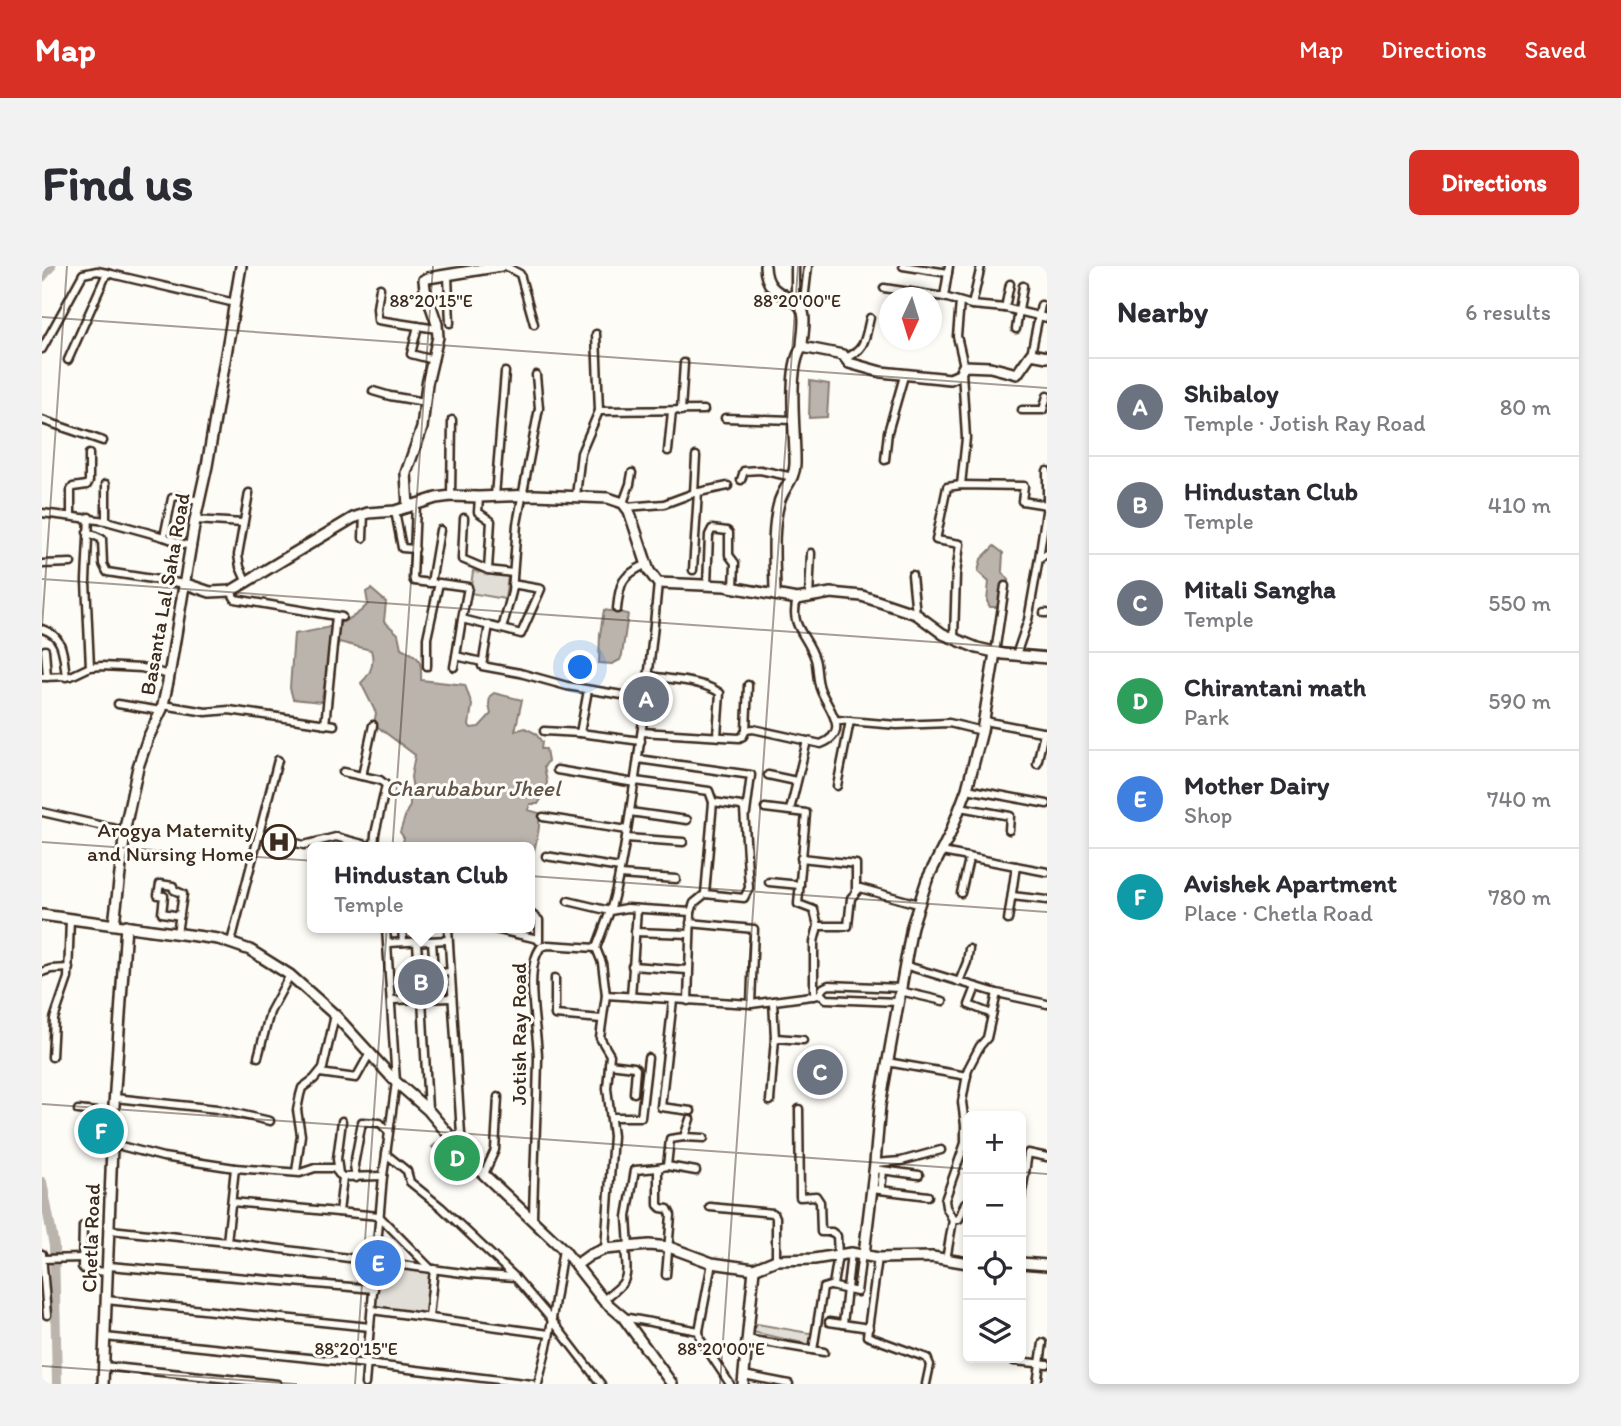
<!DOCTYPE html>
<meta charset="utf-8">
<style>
body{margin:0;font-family:Itim,sans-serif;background:#f2f2f3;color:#2b2b33}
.controls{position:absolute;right:21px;bottom:21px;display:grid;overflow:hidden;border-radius:10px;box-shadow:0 4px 10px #0003}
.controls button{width:63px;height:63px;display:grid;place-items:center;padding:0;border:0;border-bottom:2px solid #e1e1e2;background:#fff;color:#2b2b33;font:35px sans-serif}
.compass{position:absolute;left:837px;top:21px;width:63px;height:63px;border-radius:50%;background:#fff;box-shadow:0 4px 10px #0003;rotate:184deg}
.you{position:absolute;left:539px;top:402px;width:24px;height:24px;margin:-18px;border:5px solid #fff;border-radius:50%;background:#1a73e8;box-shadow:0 0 0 10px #1a73e833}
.badge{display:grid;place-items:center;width:46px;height:46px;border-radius:50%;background:#d93025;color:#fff;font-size:23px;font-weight:700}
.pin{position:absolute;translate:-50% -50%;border:4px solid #fff;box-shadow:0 2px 7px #0006}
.popup{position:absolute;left:265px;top:576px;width:228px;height:91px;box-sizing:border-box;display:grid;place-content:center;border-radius:10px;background:#fff;filter:drop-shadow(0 2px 5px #0005);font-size:23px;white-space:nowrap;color:#7c7c81}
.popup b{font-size:26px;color:#2b2b33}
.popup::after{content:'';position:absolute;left:50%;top:100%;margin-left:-14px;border:14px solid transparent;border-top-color:#fff}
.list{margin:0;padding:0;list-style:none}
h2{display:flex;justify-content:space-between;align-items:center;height:91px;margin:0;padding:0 28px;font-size:30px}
h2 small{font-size:23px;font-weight:400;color:#7c7c81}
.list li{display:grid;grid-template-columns:46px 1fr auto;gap:21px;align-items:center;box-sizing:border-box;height:98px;padding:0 28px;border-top:2px solid #e1e1e2}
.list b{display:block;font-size:26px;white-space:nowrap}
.list p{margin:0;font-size:23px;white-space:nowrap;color:#7c7c81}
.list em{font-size:23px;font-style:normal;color:#7c7c81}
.icon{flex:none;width:38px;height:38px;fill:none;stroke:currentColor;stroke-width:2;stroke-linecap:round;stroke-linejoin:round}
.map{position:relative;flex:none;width:1005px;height:1118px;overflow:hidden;border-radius:10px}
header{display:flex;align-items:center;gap:42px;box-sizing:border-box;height:98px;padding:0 35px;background:#d93025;color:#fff}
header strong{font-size:33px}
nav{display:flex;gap:38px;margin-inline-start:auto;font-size:24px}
.intro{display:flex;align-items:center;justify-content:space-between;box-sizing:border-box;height:168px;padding:0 42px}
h1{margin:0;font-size:49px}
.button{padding:18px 32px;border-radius:10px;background:#d93025;color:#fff;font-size:24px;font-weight:700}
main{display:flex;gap:42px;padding:0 42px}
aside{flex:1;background:#fff;border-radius:10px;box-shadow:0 4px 10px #0003}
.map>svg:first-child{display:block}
.green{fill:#e1ded7;stroke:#8e847a;stroke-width:2}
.water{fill:#bbb4ad;stroke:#887d74;stroke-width:2}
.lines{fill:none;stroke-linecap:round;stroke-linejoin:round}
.river{stroke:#bbb4ad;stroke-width:10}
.street-casing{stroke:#3b2a1e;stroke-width:11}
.secondary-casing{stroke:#3b2a1e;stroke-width:14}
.street{stroke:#fdfcf7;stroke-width:6}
.secondary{stroke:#fdfcf7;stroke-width:9}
.ticks{fill:none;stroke:#3b2a1e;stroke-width:2;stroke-opacity:0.45}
.labels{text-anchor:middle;stroke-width:6;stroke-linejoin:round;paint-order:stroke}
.street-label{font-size:21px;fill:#3b2a1e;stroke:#fdfcf7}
.poi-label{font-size:21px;fill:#3b2a1e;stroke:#fdfcf7;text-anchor:end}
.water-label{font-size:23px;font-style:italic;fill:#615349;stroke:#fdfcf7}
.ticks-label{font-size:18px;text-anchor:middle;fill:#3b2a1e;stroke:#fdfcf7;stroke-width:6;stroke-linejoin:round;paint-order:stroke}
</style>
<header>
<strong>Map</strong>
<nav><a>Map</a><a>Directions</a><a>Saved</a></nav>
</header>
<div class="intro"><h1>Find us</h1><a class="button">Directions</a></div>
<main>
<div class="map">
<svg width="1005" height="1118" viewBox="0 0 1005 1118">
<rect width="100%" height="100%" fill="#fdfcf7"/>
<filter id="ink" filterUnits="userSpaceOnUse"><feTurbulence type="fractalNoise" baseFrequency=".0143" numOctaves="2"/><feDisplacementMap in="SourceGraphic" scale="14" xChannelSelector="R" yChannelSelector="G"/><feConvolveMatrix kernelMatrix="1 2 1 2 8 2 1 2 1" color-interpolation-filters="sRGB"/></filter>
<g filter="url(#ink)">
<g class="green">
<polygon points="431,305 466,310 463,333 428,327"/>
<polygon points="404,869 432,897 419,909 390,881"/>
<polygon points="336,998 389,1000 385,1048 332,1042"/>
<polygon points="715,1058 773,1068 770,1079 711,1066"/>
</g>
<g class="water">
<polygon points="768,115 787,118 785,151 767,152"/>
<polygon points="952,280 961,287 960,305 966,313 966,328 962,341 948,341 945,335 947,316 936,306 939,293"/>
<path d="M 329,323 L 344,336 L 342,355 L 356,368 L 359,382 C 378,391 380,393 379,414 L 423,419 L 430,439 L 427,459 L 429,462 L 437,461 L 449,448 L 447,439 L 448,430 L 452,427 L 480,434 L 473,465 L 483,462 L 493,467 L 500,476 L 499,483 L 504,483 L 506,495 L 502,501 L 505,516 L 503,527 L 496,538 L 488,538 L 486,544 L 497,547 C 499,567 491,584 488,603 L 488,581 L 363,581 L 361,576 L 362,572 L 358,566 L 365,545 L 368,540 L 368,530 L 363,528 L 371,524 L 369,511 L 373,489 L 332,458 L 334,447 L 319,417 C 329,408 333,397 329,384 L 297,376 L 285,409 L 279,436 L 251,433 L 248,422 L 252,368 C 279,364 308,359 326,338 L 324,326 Z"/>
<polygon points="562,344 586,348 580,389 578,394 570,398 557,397 558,368"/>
</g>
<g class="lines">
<g class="river">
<polyline points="0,11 9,0"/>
<polyline points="0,916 12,980 15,1118"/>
</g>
<g class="street-casing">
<g id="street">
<polyline points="463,0 478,8 492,58"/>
<polyline points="753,0 753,36"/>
<polyline points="861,0 906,7"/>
<polyline points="406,10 408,57"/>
<polyline points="338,22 335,42 336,54 395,63"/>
<polyline points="842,22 902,31 930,39 963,42 1005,52"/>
<polyline points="902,31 907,0"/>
<polyline points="918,36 915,70 922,100"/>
<polyline points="930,39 939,0"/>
<polyline points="963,42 968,18"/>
<polyline points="761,44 766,0"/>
<polyline points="376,60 369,88 392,94"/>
<polyline points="974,63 981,20"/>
<polyline points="0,83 41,8 55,5 65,7"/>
<polyline points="989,88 999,39"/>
<path d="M 803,92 C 824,84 823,72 828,52"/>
<polyline points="26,94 65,7 193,37"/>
<polyline points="331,125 348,130 383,136"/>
<polyline points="980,144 1001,144 1005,130"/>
<polyline points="557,145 662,144"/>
<polyline points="639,145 642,97"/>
<polyline points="683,152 751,154"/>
<polyline points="0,154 61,175"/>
<polyline points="626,185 630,145"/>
<polyline points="843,194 846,166 862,110"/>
<polyline points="699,214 702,205 718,204 751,211"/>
<polyline points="919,219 924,172 920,105"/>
<polyline points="652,227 654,190"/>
<polyline points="409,230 410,154"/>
<polyline points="453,230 463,106"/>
<polyline points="534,230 539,187 557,145 554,68"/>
<polyline points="437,231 436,246 449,255 446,304 471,307"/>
<polyline points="581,237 588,218 590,207"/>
<polyline points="374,238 371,313 372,315 389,317"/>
<polyline points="584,241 622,238 652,227 686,220"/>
<polyline points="353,245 360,282 373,283"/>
<polyline points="0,247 64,255 122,271 150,281"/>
<polyline points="29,249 29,224 31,221 45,219 47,215 47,188"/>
<polyline points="47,251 44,315 48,401"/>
<polyline points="422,252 420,293 446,304"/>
<polyline points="153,254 201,257"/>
<polyline points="64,255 64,218"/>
<polyline points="45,266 60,273 61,298 65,306 143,318"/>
<polyline points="122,271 130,232 135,230 157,235"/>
<polyline points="321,272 322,248"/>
<polyline points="997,292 1005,239 1005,205"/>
<polyline points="0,298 29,297"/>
<polyline points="651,304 656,226"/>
<polyline points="870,309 874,348"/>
<polyline points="205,317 198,301 196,289 207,227"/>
<polyline points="392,317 389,317 398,264"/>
<path d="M 616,317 C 609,394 600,469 588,545 C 583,578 578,612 568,645 L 585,642 L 649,646 L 646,735"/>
<polyline points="665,319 667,269 670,263 685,265 687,267 687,289 693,297 692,322"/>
<polyline points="189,325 193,333 300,351"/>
<polyline points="767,332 769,287"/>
<path d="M 575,343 C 578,316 579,310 605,298"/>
<polyline points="1002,347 1005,347"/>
<polyline points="420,353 414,390 440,396"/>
<polyline points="447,359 440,400 478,407 525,420 605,433"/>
<path d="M 0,363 C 23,370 21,390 24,411"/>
<polyline points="460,363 479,368 499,323 470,318"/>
<polyline points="912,372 914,308 918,278 894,274 905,221 919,219 982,220 980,235 1005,239"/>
<polyline points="3,384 5,411"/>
<polyline points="953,387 963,320"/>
<polyline points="974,389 986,354 997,292 1005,288"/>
<polyline points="385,400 385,372 397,317 426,321 420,353 460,363 470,326 475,258 497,142 494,109"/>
<polyline points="412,401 414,390"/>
<path d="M 608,410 C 629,414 660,414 678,427 L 675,470"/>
<polyline points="0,411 29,410 48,401 60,400 99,402 128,409"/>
<polyline points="76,438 119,445"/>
<polyline points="121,439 164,446 187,444 292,459"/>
<polyline points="794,454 855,459 907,457 940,465"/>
<polyline points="942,455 1005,467"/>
<polyline points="283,459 294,350"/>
<polyline points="704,464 706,419"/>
<polyline points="502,465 538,467 599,475"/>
<path d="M 600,466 L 697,472 L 701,470 L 704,464 L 711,463 L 779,478 C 809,466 787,444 779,425 C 774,414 776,403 773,393 C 765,368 747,361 755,333"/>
<polyline points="538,467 546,424"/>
<polyline points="596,493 709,509 704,547"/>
<polyline points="995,498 1002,466"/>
<polyline points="515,504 593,517"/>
<polyline points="726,509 754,515"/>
<polyline points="320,510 331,459"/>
<polyline points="593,515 667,525 671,536 663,628 652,637 649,646"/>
<polyline points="795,520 808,455"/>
<polyline points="925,523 1005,538"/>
<polyline points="918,541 968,550 967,564"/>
<polyline points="723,542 764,547 756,638 772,644 776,660 772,676 772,730"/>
<polyline points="748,544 765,475"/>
<polyline points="0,546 83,565"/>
<polyline points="588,546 645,554"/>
<polyline points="501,551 585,564"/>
<polyline points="218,568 262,579 294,571 332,581 333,568 344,519 338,514 301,506"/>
<polyline points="584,572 641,576"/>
<polyline points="900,586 1005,606"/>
<polyline points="504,590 578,602"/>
<polyline points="759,592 814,598 814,626"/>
<polyline points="577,609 634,613"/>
<polyline points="727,616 758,619"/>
<polyline points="919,627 927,593"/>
<polyline points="663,628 702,632 707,622 702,543 699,540 671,536"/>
<polyline points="970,630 1005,634"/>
<polyline points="488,647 497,654 497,675"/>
<polyline points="966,654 974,600"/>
<polyline points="648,657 712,663 709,738"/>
<polyline points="776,660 806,660 809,632 818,622 876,638"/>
<polyline points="360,662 361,676"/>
<polyline points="378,662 380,675"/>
<polyline points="406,662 420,884"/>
<polyline points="448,662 496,673"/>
<polyline points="593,666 647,668"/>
<polyline points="135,667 141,628 132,624 131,620 118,618 116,629 122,630 120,647 138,650"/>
<polyline points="390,675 392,707"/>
<polyline points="189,676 236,494"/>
<polyline points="375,676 377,709"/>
<polyline points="346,677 406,674"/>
<polyline points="554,682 560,697 564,729 709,738 777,729 781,722 787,719 858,722"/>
<polyline points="862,699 955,727 1005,738"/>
<polyline points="590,700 645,704"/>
<polyline points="0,706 9,703 27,702"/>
<polyline points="362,710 408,706"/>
<polyline points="513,712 513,749 560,753"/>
<polyline points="917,716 925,696 927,683"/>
<polyline points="934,721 927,739 950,748"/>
<polyline points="858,725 901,735"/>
<polyline points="779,728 784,733 856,736"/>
<polyline points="589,731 595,643"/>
<polyline points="380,733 386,843"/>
<polyline points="350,734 409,732"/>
<polyline points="631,734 619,841 649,845"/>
<polyline points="733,772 761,774"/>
<polyline points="10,791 12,753 26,712 28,652"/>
<polyline points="216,791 228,746 248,709"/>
<polyline points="845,796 925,810"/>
<polyline points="567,798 592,801 594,803 592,827"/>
<polyline points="278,807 314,812 328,787"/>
<polyline points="73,832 175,843 228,855"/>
<polyline points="728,835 733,772 731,735"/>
<polyline points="757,843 758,931 774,930 778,936 779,966 790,966 795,970 796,989 791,1019 781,1022 771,1084"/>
<polyline points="36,844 72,848"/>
<polyline points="569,851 599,851 606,792"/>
<polyline points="642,871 662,872"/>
<polyline points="71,878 121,891 193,902 185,976"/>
<polyline points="344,888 365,905 368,916 399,941 473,1011"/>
<polyline points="833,897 859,895 899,884"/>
<polyline points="625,900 654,905"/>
<polyline points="193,902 258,907 273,902 292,902 297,908"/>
<polyline points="832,903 877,909"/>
<polyline points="254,906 259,869 255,844 258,829 260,822 272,813 281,802 293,749"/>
<polyline points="442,908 453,884 456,831"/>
<polyline points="301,911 341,910"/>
<polyline points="314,912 312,899 320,856 338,857 346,865"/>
<polyline points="830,923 886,930"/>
<polyline points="839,924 841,905"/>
<polyline points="979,933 986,887 1005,891"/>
<polyline points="190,936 337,950 388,1002"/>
<polyline points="668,941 731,947 734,951 734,994"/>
<polyline points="297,946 301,911 297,908 295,893 300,855"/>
<path d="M 491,953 C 492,900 495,846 496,792 C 496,764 481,704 499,681 L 506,679 L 554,682 L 568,645 L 526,635"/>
<polyline points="911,954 917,953 923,937 926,935"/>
<polyline points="41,960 40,1001 43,1004 66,1006"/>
<polyline points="68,964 185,976 428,1008 473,1011 509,1053 559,1118"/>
<polyline points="587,981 585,951 593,904 616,902"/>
<polyline points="563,983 571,870 565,822 568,789 558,772 564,729"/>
<polyline points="0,988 5,1049"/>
<polyline points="836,992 825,1070 885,1092 888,1099 884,1118"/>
<polyline points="0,993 40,992"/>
<polyline points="904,994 911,954 904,941 903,934 923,877 923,859 920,836 926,803 938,780 945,772 955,727"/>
<polyline points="670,997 657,1065 658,1073 688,1118"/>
<polyline points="67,1000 332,1023"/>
<polyline points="624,1009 629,949 626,943 619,942 616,939 616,902 625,900 628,873 642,871 648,853"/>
<polyline points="789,1020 815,1026 820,987"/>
<polyline points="64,1034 328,1061"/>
<path d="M 561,1034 C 587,1014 586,1015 583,982"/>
<polyline points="330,1044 507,1068"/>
<polyline points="387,1051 392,1003"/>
<polyline points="581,1051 657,1065"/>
<polyline points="787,1056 827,1062"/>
<polyline points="801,1058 809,987"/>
<polyline points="63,1071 325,1098 490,1118"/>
<polyline points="705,1073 782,1086"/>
<polyline points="949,1092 958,1092"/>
<polyline points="972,1092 972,1095 1005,1098"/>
<polyline points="62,1100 235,1118"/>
<polyline points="702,1109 747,1118"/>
<polyline points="323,1118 341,910 354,816 344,662"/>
<polyline points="496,1118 507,1072 521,983"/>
<polyline points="995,1118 1001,1077"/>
</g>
</g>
<g class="secondary-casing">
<g id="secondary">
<path d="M 723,0 C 724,35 755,26 761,46 C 764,56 760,70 760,81"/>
<polyline points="366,241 364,207 380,162 385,118 396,71 395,58 383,23 382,14 386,12 459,0"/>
<polyline points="144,318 168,326 189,325 311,252 326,247 353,245 394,232 409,230 437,231 493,229 566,232 581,237 587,245 607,305 616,317 683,320 755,333 789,327 820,330 874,348 901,368 935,382 961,388 1005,392"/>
<path d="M 733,329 C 733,300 729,266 737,237 C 740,223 753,214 753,198 C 754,169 744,104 760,81 L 801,89 L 807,97 L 839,106 L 908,113 L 917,109 L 922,100 L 948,101 L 975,108 L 989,88 L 1005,91"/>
<polyline points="0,649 176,673 208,684 248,709 293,749 354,816 386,844 434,901 521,983 561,1034 581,1051 630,1118"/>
<polyline points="72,658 84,557 96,501 106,472 120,443 126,416 153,254 165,200 199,0"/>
<polyline points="822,988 833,897 838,839 870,660 885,614 908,568 925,523 940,465 953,387"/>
<polyline points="979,997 1005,999"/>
<polyline points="534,999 548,989 563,983 607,979 627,981 670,997 712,1003 734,994 772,993 809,987 836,992 890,991 926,997"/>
<polyline points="61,1118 71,854 84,659"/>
<polyline points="701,1118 712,1003"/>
</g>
</g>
<use href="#street" class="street"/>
<use href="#secondary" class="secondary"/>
</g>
</g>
<path class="ticks" d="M 0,51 L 1005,122M 0,313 L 1005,384M 0,361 L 25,0M 0,576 L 1005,646M 0,838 L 926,903M 979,906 L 1005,908M 0,1100 L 255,1118M 313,1118 L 391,0M 678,1118 L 756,0"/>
<defs>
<g id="hospital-ring" transform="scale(1.75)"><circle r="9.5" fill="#fdfcf7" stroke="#3b2a1e" stroke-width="1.5"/><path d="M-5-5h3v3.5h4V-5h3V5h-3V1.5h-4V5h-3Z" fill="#3b2a1e"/></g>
</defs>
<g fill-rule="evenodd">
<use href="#hospital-ring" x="237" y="576"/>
</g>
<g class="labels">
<g class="street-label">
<text transform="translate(123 328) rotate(-80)" y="7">Basanta Lal Saha Road</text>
<text transform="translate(477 768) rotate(-90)" y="7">Jotish Ray Road</text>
<text transform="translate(49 972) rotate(-88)" y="7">Chetla Road</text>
</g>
<g class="poi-label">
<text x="212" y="571">Arogya Maternity<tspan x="212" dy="24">and Nursing Home</tspan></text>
</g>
<g class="water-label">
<text x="431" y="530">Charubabur Jheel</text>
</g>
</g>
<g class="ticks-label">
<text x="389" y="41">88°20'15"E</text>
<text x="755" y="41">88°20'00"E</text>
<text x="314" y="1089">88°20'15"E</text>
<text x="679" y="1089">88°20'00"E</text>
</g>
</svg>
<div class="controls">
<button>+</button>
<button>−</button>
<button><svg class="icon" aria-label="locate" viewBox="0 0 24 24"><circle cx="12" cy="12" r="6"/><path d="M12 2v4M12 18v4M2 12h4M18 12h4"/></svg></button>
<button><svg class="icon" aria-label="layers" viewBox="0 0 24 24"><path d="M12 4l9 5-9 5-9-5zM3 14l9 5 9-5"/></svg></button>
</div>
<svg class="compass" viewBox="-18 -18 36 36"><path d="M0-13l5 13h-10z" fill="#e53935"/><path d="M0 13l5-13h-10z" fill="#7c7c81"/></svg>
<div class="you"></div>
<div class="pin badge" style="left:604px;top:433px;background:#6b7280">A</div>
<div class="pin badge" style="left:379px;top:716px;background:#6b7280">B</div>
<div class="popup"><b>Hindustan Club</b>Temple</div>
<div class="pin badge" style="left:778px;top:806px;background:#6b7280">C</div>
<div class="pin badge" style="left:415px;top:892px;background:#2e9e5b">D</div>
<div class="pin badge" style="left:336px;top:997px;background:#3f7fe0">E</div>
<div class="pin badge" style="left:59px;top:865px;background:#0f9aa8">F</div>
</div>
<aside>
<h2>Nearby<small>6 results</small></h2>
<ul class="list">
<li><span class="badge" style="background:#6b7280">A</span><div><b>Shibaloy</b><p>Temple · Jotish Ray Road</p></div><em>80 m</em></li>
<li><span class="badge" style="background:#6b7280">B</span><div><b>Hindustan Club</b><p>Temple</p></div><em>410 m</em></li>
<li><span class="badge" style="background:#6b7280">C</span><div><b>Mitali Sangha</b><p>Temple</p></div><em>550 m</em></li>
<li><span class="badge" style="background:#2e9e5b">D</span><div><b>Chirantani math</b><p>Park</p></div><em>590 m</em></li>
<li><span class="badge" style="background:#3f7fe0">E</span><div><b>Mother Dairy</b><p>Shop</p></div><em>740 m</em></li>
<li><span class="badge" style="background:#0f9aa8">F</span><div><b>Avishek Apartment</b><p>Place · Chetla Road</p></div><em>780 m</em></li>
</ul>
</aside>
</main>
